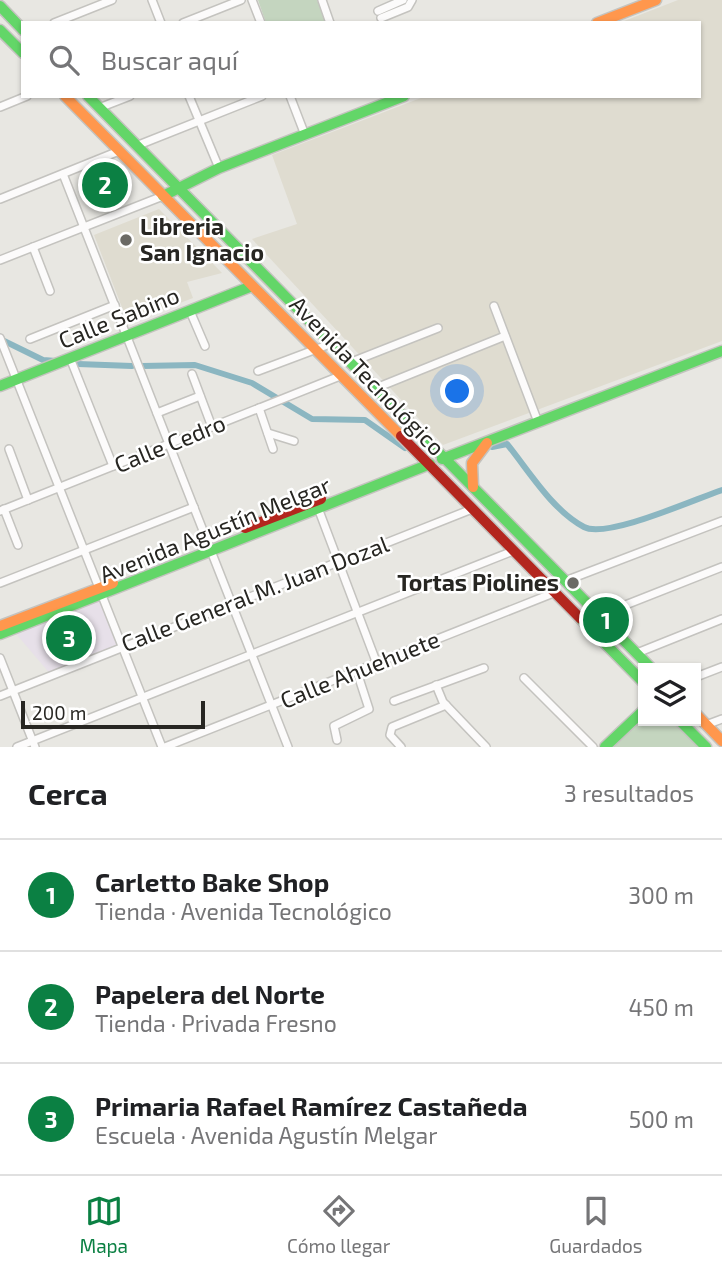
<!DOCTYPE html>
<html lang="es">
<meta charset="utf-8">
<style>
body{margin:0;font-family:"Exo 2",sans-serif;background:#f6f6f6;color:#202124}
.controls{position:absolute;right:21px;bottom:21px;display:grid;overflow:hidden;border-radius:0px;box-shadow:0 2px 5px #0004}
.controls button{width:63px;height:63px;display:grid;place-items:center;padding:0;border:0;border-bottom:2px solid #e0e0e0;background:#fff;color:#202124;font:35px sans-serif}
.scale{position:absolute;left:21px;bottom:18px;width:184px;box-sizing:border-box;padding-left:7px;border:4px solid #272622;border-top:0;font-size:19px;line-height:24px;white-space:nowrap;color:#272622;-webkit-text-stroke:5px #fff;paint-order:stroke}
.you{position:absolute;left:458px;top:392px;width:24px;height:24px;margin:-18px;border:5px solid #fff;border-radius:50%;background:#1a73e8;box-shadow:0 0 0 10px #1a73e833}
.badge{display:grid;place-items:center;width:46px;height:46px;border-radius:50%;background:#0b8043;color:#fff;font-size:23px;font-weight:700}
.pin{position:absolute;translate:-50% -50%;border:4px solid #fff;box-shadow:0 2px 7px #0006}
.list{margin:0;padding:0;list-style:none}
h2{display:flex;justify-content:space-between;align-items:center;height:91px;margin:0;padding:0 28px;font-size:30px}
h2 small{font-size:23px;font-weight:400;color:#757577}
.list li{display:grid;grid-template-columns:46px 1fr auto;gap:21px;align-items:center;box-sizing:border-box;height:112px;padding:0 28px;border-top:2px solid #e0e0e0}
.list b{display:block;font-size:26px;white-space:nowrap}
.list p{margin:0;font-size:23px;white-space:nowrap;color:#757577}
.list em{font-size:23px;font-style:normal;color:#757577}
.icon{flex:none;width:38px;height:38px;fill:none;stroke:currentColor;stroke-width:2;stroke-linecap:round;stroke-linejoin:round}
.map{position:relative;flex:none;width:722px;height:747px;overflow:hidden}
.search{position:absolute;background:#fff;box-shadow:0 2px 5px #0004;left:21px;right:21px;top:21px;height:77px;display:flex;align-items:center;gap:18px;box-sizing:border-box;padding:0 24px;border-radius:0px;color:#757577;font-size:26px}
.sheet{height:427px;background:#fff}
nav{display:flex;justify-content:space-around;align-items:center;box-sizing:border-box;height:98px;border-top:2px solid #e0e0e0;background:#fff;font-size:19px;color:#757577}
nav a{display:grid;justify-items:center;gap:4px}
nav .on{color:#0b8043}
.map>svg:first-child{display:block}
.built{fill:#dfdcd0}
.education{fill:#e7e0e9}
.green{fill:#c4d5bf}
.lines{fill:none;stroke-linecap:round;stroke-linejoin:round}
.canal{stroke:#8bb6c1;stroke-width:6}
.street-casing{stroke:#c4c3bf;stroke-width:10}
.fast-casing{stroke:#c4c3bf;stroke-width:13}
.slow-casing{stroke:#c4c3bf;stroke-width:13}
.jam-casing{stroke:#c4c3bf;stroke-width:13}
.street{stroke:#fcfbfb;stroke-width:7}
.fast{stroke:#63d668;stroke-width:10}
.slow{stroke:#ff974d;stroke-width:10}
.jam{stroke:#b3261e;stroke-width:10}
.poi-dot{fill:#6b6a65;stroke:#fff;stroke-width:2.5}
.labels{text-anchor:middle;stroke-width:5;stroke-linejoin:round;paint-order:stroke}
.poi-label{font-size:23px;font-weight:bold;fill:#272622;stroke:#fff;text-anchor:start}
.street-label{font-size:23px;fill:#272622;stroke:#fff}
</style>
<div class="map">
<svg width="722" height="747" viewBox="0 0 722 747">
<rect width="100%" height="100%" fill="#e8e7e2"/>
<g class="built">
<polygon points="678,0 722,0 722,341 443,445 252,239 297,224 272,155 426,96 699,96 699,23 619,23"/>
<polygon points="159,209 222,273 187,282 193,298 128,323 94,235"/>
</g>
<polygon class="education" points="102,596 121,647 52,676 12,629"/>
<g class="green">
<polygon points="258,0 317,0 326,23 266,23"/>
<polygon points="643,711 643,721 680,721 706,747 605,747"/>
</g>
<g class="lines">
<g class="canal">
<polyline points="0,339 43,360 56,361"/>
<polyline points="78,364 132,366"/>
<polyline points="142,366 195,365 252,383 312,419 365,420 405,448"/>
<path d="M 492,447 L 507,444 C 529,471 552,510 584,527 C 607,539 695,499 722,490"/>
</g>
<g class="street-casing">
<g id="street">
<polyline points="152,0 161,23"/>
<polyline points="252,0 261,23"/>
<polyline points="322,0 330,23"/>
<polyline points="378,11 403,0"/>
<polyline points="381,18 408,7 412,0"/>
<polyline points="54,23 112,0"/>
<polyline points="183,23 241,0"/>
<polyline points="189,96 219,168"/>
<polyline points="290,96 305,135"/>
<polyline points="0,107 27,96"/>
<polyline points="99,108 130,96"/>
<polyline points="136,146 262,96"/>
<polyline points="63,174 288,747"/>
<polyline points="0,199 119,151"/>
<polyline points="33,247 50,291"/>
<polyline points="0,260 163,196"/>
<polyline points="494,306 538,422"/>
<polyline points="190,311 205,346"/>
<polyline points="0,338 162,747"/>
<polyline points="30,339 115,305"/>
<polyline points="70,358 113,466"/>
<polyline points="349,363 438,328"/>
<polyline points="258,371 330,344"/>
<polyline points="192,374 212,427"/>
<polyline points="376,388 505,336"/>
<polyline points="259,408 273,449"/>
<polyline points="157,413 200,396"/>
<polyline points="268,433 294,441"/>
<polyline points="9,449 28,500"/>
<polyline points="318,508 377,664"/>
<polyline points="4,509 18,545"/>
<polyline points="0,511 340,376"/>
<polyline points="565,581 722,521"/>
<polyline points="0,583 194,507"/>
<polyline points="600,615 722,567"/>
<polyline points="637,653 722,619"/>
<polyline points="0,658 35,747"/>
<polyline points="696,677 722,667"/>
<polyline points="524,678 593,747"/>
<polyline points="436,685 443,702 486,747"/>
<polyline points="0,696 472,509"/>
<polyline points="394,701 484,668"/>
<polyline points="706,725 722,719"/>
<polyline points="337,740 334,726 369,709 357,672"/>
<polyline points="17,747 513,551"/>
<polyline points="165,747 556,592"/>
<polyline points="401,747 390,735 392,727 446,705"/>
</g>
</g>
<g class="fast-casing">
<g id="fast">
<polyline points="0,6 23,30"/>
<polyline points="0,30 23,53"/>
<polyline points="88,96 651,668"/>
<polyline points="163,196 219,168 404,96"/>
<polyline points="0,386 252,286"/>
<polyline points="442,459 722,351"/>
<polyline points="581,619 643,682"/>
<polyline points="0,634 430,464"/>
<polyline points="680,721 706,747"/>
<polyline points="605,747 643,711"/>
</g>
</g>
<g class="slow-casing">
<g id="slow">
<polyline points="597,23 656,0"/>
<polyline points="65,96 401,436"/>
<polyline points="473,487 472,463 487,443"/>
<polyline points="0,626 113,583"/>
<polyline points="696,714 722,741"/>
</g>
</g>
<g class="jam-casing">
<g id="jam">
<polyline points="401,436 581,619"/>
<polyline points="245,528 321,499"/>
</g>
</g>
<use href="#street" class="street"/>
<use href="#fast" class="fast"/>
<use href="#slow" class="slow"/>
<use href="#jam" class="jam"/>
</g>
<g class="poi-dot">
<circle cx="126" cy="240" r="7"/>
<circle cx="573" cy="583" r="7"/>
</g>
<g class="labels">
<g class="poi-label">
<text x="140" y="235">Libreria<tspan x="140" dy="26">San Ignacio</tspan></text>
<text x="559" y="591" text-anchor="end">Tortas Piolines</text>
</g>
<g class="street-label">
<text transform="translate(119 318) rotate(-22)" y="8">Calle Sabino</text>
<text transform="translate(367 376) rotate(46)" y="8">Avenida Tecnológico</text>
<text transform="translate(170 444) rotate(-22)" y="8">Calle Cedro</text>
<text transform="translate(215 530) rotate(-22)" y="8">Avenida Agustín Melgar</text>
<text transform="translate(255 594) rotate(-21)" y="8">Calle General M. Juan Dozal</text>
<text transform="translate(360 670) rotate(-22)" y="8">Calle Ahuehuete</text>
</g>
</g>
</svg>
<div class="controls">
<button><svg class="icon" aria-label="layers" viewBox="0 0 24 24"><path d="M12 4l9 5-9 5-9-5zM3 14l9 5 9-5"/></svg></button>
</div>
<div class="scale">200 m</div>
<div class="you"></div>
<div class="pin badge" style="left:606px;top:620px">1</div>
<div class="pin badge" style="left:105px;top:185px">2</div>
<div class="pin badge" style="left:69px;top:638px">3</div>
<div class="search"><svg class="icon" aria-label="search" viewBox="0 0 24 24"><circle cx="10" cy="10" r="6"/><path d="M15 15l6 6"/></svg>Buscar aquí</div>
</div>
<section class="sheet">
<h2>Cerca<small>3 resultados</small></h2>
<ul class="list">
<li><span class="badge">1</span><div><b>Carletto Bake Shop</b><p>Tienda · Avenida Tecnológico</p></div><em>300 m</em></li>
<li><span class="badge">2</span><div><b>Papelera del Norte</b><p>Tienda · Privada Fresno</p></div><em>450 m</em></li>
<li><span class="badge">3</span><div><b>Primaria Rafael Ramírez Castañeda</b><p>Escuela · Avenida Agustín Melgar</p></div><em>500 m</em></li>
</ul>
</section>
<nav>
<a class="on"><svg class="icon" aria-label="map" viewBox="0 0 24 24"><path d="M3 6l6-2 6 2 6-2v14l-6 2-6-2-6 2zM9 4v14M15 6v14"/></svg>Mapa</a>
<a><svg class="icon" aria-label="directions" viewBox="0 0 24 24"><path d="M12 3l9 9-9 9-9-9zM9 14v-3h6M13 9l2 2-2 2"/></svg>Cómo llegar</a>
<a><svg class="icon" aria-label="saved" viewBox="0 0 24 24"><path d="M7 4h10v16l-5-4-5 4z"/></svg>Guardados</a>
</nav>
